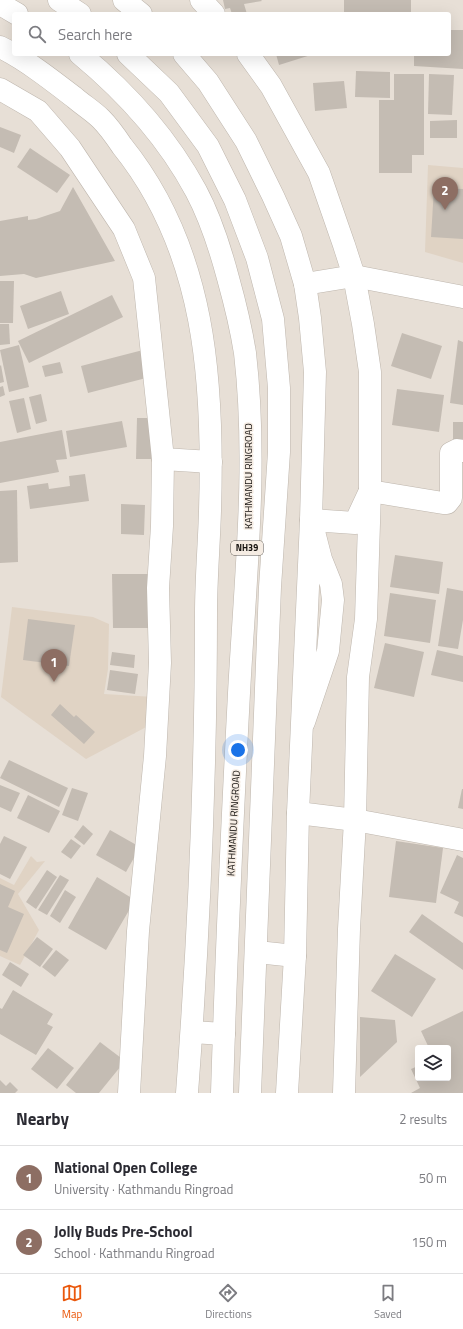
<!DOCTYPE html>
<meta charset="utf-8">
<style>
body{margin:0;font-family:"Titillium Web",sans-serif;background:#f2f2f3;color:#2b2b33}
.controls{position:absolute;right:12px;bottom:12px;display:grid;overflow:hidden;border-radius:4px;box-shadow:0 4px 16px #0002}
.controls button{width:36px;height:36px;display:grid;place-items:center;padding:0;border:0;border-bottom:1px solid #e1e1e2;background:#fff;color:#2b2b33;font:20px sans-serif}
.you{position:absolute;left:238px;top:750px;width:14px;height:14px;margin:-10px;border:3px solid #fff;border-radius:50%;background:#1a73e8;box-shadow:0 0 0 6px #1a73e833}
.badge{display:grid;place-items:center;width:26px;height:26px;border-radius:50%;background:#ea580c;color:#fff;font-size:13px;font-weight:700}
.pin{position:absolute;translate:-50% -33px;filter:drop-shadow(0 1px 2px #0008)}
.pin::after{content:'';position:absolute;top:21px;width:14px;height:12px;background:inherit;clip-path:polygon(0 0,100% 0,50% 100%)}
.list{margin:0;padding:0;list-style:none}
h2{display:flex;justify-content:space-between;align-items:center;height:52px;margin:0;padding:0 16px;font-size:17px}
h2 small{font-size:13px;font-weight:400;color:#7c7c81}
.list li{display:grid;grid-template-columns:26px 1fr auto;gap:12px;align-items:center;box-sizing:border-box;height:64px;padding:0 16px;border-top:1px solid #e1e1e2}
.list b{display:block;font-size:15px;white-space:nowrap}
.list p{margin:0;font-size:13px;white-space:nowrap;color:#7c7c81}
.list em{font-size:13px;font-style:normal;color:#7c7c81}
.icon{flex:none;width:22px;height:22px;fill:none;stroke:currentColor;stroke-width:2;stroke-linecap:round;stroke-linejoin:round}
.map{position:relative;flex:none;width:463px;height:1093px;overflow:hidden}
.search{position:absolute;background:#fff;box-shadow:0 4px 16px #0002;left:12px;right:12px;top:12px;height:44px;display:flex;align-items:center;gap:10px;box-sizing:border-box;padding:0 14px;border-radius:4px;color:#7c7c81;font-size:15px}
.sheet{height:180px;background:#fff}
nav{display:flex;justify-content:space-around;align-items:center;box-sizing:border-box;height:56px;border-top:1px solid #e1e1e2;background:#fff;font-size:11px;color:#7c7c81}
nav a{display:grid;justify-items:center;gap:2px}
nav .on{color:#ea580c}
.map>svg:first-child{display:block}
.built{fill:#e0d3c4}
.building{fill:#c4bcb3}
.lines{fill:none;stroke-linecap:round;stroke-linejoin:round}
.minor-casing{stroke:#beb6ad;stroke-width:23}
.major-casing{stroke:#beb6ad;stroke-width:23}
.highway-casing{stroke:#beb6ad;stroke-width:23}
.minor{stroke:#fff;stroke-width:22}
.major{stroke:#fff;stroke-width:22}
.highway{stroke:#fff;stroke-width:22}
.labels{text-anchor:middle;stroke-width:3;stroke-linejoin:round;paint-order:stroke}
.shield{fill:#f5ece3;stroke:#58534e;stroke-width:1}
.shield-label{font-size:9px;font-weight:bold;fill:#14110e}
.street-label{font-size:10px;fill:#14110e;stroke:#f5ece3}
</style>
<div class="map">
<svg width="463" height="1093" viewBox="0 0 463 1093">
<rect width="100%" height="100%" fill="#e7dfd6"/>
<g class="built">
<polygon points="428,165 463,168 463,263 425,252"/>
<polygon points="12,607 93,617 109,624 108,669 104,694 154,697 150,725 86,759 1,697"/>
<polygon points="31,856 37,862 45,861 18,894 39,930 20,965 0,956 0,878 14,885"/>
</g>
<g class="building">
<polygon points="223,0 261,0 262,1 244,4 247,14 232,14 230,8 225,9"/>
<rect x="344" y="0" width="67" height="14"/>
<polygon points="449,30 463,30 463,69 414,66 414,54 449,54"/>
<polygon points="276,54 314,54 279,65"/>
<polygon points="356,71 390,72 390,98 355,97"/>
<polygon points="394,74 424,74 424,155 412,155 412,173 379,173 379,100 394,100"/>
<polygon points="429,74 454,75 452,115 428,114"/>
<polygon points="344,81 347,108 315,111 313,83"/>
<polygon points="457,120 457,138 430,138 430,121"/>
<polygon points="0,127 21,135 14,153 0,147"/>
<polygon points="30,148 70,175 57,193 17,167"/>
<polygon points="73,187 115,261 36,278 24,274 0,276 0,221 28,216 28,220 36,219 60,211"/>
<polygon points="434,188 463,189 463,239 431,237"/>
<polygon points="0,281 14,281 13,323 0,323"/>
<polygon points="61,291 69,314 28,329 20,306"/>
<polygon points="112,295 123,317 29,363 18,341"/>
<polygon points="0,324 9,324 10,344 0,345"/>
<polygon points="402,333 442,346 431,379 391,366"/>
<polygon points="458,340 463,342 463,405 450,403"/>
<polygon points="19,345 29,387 9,392 0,350"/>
<polygon points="143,350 150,377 88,393 81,366"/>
<polygon points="60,362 63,373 45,377 42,366"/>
<polygon points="1,365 4,382 0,383 0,366"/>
<polygon points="3,386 5,395 0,397 0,387"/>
<polygon points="397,389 444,395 439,432 392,425"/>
<polygon points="41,394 47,421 36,424 29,397"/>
<polygon points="24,398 31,429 17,433 9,401"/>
<polygon points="137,418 152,418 151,459 136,459"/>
<polygon points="122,421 127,447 70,457 66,431"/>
<rect x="453" y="422" width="10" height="26"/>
<polygon points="62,430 67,459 56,460 59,472 0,483 0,442"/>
<polygon points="85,474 89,501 30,509 27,486 48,483 49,489 70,486 69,476"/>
<polygon points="17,490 18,562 0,563 0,491"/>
<polygon points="121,504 145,505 144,535 121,534"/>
<polygon points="395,555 443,562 439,594 390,587"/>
<polygon points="112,574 148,574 148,628 113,628"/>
<polygon points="447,588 463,591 463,620 458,649 438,646"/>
<polygon points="390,593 436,600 430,643 384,636"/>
<polygon points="28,619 75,625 69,666 23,660"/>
<polygon points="385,643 424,652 414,697 374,688"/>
<polygon points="437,650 463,656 463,682 431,675"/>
<polygon points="112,652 135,655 134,668 110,665"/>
<polygon points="110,670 138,674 135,694 107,690"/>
<polygon points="60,704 74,717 76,715 95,732 84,744 51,715"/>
<polygon points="9,760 68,788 59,807 0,778"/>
<polygon points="0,785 20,793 11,812 0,807"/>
<polygon points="72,788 88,793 78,821 62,815"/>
<polygon points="462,789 463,789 463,809 458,808"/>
<polygon points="28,795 60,811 49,833 17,818"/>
<polygon points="83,825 93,834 84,845 74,837"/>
<polygon points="110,830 140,847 126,872 96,855"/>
<polygon points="4,836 27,847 10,879 0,874 0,844"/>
<polygon points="71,839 81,846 71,859 61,852"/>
<polygon points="396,841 443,848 436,903 389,897"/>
<polygon points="457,855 463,858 463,917 454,913 459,902 440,893"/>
<polygon points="47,870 57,877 36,909 26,902"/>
<polygon points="60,875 69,880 47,915 38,910"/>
<polygon points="97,877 135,900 106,950 68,928"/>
<polygon points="0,884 15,891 8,907 24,914 7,953 0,950"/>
<polygon points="65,890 76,897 60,923 50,916"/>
<polygon points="422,914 463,943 463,970 409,932"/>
<polygon points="37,937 53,949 40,967 23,955"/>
<polygon points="56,950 69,960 55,977 42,967"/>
<polygon points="395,954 436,979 412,1017 371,991"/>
<polygon points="10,962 29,974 21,987 2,975"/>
<polygon points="13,990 53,1014 47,1024 53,1027 36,1055 0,1034 0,1008 2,1009"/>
<polygon points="463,1011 463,1093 411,1093 420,1088 411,1069 418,1066 418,1078 448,1078 448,1048 429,1048 421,1031"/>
<polygon points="360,1017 395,1020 397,1042 360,1077"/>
<polygon points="100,1042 125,1061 99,1093 76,1093 66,1085"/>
<polygon points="48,1048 74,1068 57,1089 31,1069"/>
<polygon points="0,1080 6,1086 10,1082 18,1090 15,1093 0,1093"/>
</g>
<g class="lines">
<g class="minor-casing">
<g id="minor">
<polyline points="201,0 214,14"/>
<polyline points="248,54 271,86 319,173 344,245 354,276 363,324 370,372 370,491 366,619 358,677 355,820 349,929 344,1093"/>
<polyline points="0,89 38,111 70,148 124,229 144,278 163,459 162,526 158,588 160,663 155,756 138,931 129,1093"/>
<polyline points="305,284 354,276 463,297"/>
<polyline points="163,459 211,462"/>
<polyline points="304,722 328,651 333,600 331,584 321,559 311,520 355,523 370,491 443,503 447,503 451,498 451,453 457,450 463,451"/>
<polyline points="298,813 355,820 463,840"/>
</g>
</g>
<g class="major-casing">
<g id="major">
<polyline points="124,0 141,14"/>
<path d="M 0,47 C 25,59 53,81 75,98 C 83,105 93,111 101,119 C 109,127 116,137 122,146 C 206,250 214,382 210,511 C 209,545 206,579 206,613 C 206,773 199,933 187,1093"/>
<polyline points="184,54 208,82 246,141 273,196 291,236 305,284 310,318 315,372 311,520 298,813 295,956 287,1093"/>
<polyline points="257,952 295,956"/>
<polyline points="192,1032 224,1034"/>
</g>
</g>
<g class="highway-casing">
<g id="highway">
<polyline points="59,0 80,14"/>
<polyline points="0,4 17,14"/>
<path d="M 80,54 C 127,93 167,137 196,191 C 211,219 220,248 228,278 C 235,303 241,328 245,353 C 258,465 245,581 239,693 C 232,826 226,960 222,1093"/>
<polyline points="128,54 169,93 208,146 235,200 257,258 273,319 279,388 279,452 270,587 250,1093"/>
</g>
</g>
<use href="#minor" class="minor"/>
<use href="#major" class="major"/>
<use href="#highway" class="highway"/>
</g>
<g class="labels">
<rect class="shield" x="231" y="541" width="32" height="14" rx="3"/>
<g class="shield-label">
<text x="247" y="551">NH39</text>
</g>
<g class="street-label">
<text transform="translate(248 476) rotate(-90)" y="4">KATHMANDU RINGROAD</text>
<text transform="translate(233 823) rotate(-87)" y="4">KATHMANDU RINGROAD</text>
</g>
</g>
</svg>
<div class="controls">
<button><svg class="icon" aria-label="layers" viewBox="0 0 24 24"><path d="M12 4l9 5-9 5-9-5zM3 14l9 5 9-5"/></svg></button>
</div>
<div class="you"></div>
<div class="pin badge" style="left:54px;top:682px;background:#8d6e63">1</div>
<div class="pin badge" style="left:445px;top:210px;background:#8d6e63">2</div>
<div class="search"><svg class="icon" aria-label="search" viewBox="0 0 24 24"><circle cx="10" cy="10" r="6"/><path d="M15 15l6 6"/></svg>Search here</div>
</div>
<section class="sheet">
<h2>Nearby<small>2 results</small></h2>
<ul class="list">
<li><span class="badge" style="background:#8d6e63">1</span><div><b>National Open College</b><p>University · Kathmandu Ringroad</p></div><em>50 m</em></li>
<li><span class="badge" style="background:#8d6e63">2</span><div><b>Jolly Buds Pre-School</b><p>School · Kathmandu Ringroad</p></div><em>150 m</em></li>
</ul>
</section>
<nav>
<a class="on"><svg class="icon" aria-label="map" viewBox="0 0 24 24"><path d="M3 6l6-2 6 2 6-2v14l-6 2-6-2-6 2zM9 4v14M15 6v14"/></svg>Map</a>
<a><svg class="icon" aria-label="directions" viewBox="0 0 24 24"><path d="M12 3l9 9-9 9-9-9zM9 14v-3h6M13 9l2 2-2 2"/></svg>Directions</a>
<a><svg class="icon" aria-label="saved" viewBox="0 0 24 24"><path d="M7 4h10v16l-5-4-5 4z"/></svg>Saved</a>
</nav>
